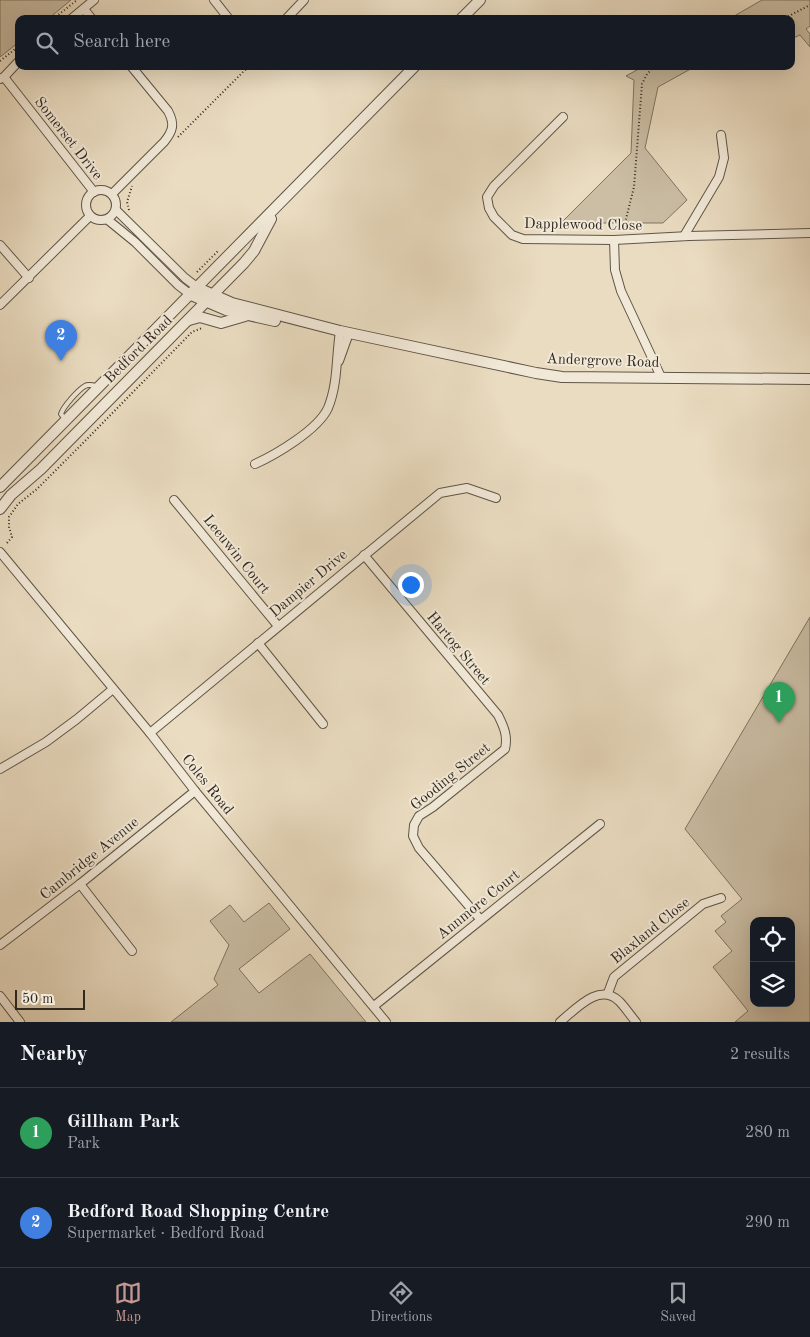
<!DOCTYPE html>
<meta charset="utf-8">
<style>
body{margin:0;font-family:"Old Standard TT",serif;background:#20242c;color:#f1f3f6}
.controls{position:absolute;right:15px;bottom:15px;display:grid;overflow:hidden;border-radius:10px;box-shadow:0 5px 20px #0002}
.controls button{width:45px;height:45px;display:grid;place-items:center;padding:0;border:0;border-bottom:1px solid #363941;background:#171b24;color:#f1f3f6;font:25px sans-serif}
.scale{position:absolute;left:15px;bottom:12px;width:70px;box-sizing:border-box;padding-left:5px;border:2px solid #31291e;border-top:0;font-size:14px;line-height:18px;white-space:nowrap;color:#31291e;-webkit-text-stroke:4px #f1e8d7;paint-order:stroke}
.you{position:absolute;left:410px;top:584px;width:18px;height:18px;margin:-12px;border:4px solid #fff;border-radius:50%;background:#1a73e8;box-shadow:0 0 0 8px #1a73e833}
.badge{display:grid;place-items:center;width:32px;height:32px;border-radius:50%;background:#c59692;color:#fff;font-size:16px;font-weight:700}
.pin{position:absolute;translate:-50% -41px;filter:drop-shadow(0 1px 2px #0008)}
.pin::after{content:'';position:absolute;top:26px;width:18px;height:15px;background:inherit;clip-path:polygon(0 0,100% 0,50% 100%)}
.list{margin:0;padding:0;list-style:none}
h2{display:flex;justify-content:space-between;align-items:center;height:65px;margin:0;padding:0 20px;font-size:21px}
h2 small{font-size:16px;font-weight:400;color:#9ea1a6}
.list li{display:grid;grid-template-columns:32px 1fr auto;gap:15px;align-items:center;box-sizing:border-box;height:90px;padding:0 20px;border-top:1px solid #363941}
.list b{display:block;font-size:19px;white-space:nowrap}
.list p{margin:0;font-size:16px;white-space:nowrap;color:#9ea1a6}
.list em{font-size:16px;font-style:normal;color:#9ea1a6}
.icon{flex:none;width:28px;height:28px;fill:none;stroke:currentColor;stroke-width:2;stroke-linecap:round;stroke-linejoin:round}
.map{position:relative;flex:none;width:810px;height:1022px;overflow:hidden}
.search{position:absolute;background:#171b24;box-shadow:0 5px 20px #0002;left:15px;right:15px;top:15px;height:55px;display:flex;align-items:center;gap:12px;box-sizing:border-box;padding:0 18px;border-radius:10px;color:#9ea1a6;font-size:19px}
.sheet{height:245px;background:#171b24}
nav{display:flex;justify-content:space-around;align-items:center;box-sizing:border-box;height:70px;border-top:1px solid #363941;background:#171b24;font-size:14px;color:#9ea1a6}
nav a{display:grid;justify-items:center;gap:2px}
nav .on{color:#c59692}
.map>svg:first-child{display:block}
.green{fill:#cbbea5;stroke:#7e7462;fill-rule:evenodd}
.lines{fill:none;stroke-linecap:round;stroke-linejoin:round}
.service-casing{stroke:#5f5647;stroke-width:6}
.minor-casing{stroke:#5f5647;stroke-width:10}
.tertiary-casing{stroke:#5f5647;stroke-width:12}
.path{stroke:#31291e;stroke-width:2;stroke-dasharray:1 2.5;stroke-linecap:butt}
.service{stroke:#f1e8d7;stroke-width:4}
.minor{stroke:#f1e8d7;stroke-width:8}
.tertiary{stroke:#f1e8d7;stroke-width:10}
.labels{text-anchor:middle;stroke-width:4;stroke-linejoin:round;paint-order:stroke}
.street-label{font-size:15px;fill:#31291e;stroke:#f1e8d7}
</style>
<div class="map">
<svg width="810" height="1022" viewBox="0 0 810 1022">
<rect width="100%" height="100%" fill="#eadcc1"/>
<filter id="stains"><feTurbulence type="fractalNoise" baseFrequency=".004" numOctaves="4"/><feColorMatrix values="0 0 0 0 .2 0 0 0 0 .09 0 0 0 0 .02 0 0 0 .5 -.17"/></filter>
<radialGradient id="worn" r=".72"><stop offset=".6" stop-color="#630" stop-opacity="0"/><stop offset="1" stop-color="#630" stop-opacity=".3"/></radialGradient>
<g class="green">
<polygon points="0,0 71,0 48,19 19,19 19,42 0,57"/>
<polygon points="762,0 810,0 810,26 806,29 810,34 810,47 800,35 791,39 791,19 729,19"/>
<polygon points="644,66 696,66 658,87 645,148 687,200 663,223 561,223 631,153 634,80 626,76"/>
<path d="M 810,617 L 810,1022 L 735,1022 L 748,1011 L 713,967 L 732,951 L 715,931 L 726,922 L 721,916 L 742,899 L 685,829 ZM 754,921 L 791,921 L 791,1003 L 754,1003 Z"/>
<polygon points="269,903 290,929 239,969 259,993 310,954 366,1022 171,1022 218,985 214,979 229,945 210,921 230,905 244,922"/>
</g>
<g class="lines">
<g class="service-casing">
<path id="service" d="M 65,419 L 61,414 C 63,407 78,390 85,386 C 88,384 92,385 96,386"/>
</g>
<g class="minor-casing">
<g id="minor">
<polyline points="214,0 229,19"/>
<polyline points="84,9 92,19"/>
<polyline points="71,19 94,0"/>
<polyline points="286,19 304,0"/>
<polyline points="4,77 94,192"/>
<polyline points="0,79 4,77 19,61"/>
<polyline points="563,117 494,186 487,197 489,208 494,217 512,235 523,239 614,240 689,236 810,233"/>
<circle cx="101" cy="205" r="15"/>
<path d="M 112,194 L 164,142 C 173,131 175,124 168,111 L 131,66"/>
<polyline points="116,210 185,278 198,288"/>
<polyline points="108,220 135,242 178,285 191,295"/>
<polyline points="684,236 719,177 724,158 721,135"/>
<polyline points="614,240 615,270 621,291 661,377"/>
<polyline points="0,245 29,278"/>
<polyline points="0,305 90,216"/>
<polyline points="339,361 349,333"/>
<path d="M 255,464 C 275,455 318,430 328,408 C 338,384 336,357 340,331"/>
<polyline points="174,500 278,626"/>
<polyline points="0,552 150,733 195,791 386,1022"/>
<path d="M 364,555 L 498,715 C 504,727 508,736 505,749 L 433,807 L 419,816 L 414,825 L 413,836 L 419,848 L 480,919"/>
<polyline points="258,643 323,724"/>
<polyline points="150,733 440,493 467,488 496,498"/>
<polyline points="0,769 46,742 77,719 113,689"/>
<polyline points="80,884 132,951"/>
<polyline points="0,945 80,884 195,791"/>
<polyline points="608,993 614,977 703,904 721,898"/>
<polyline points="0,996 20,1022"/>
<polyline points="374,1006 600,824"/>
<path d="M 560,1022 C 576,1009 599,982 619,1001 C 625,1007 630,1015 636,1022"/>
</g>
</g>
<g class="tertiary-casing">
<g id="tertiary">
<polyline points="461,19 480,0"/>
<polyline points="198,288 232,303 340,331 536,373 562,377 810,379"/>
<polyline points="191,295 226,310 275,321"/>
<polyline points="189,320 200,317 221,323 245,316"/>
<polyline points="0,487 415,66"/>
<polyline points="0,509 11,495 41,469 244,263 254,251 271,219"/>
</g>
</g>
<g class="path">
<polyline points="53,19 77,0"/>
<polyline points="744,19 751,17 767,19"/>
<polyline points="778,19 787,17 810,5"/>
<polyline points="0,61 19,46"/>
<polyline points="178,137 249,66"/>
<polyline points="129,210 127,202 132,186"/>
<polyline points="625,223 634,187 642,84 647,74 655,66"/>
<polyline points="197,272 219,250"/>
<polyline points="7,543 12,537 9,527 9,517 18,504 37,489 81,445 192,332 202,328"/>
</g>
<use href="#service" class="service"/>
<use href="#minor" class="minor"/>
<use href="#tertiary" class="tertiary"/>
</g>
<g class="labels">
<g class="street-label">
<text transform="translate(69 138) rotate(52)" y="5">Somerset Drive</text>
<text transform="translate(583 224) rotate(1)" y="5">Dapplewood Close</text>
<text transform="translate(138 349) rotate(-45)" y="5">Bedford Road</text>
<text transform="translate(603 360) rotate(2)" y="5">Andergrove Road</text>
<text transform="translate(237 554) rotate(51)" y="5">Leeuwin Court</text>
<text transform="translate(308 583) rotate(-40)" y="5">Dampier Drive</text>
<text transform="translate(459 648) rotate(50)" y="5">Hartog Street</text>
<text transform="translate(450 776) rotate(-39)" y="5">Gooding Street</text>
<text transform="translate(208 784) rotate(51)" y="5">Coles Road</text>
<text transform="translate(89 858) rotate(-39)" y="5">Cambridge Avenue</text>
<text transform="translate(478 904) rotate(-39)" y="5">Annmore Court</text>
<text transform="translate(650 930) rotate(-39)" y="5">Blaxland Close</text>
</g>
</g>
<rect width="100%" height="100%" filter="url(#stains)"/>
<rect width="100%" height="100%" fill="url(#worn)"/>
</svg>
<div class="controls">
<button><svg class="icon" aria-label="locate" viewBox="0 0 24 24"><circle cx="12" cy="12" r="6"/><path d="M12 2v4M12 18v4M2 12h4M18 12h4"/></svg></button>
<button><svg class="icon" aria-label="layers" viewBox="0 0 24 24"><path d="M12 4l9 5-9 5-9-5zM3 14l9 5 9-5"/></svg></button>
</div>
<div class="scale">50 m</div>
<div class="you"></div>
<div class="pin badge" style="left:779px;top:723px;background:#2e9e5b">1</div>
<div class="pin badge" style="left:61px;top:361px;background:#3f7fe0">2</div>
<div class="search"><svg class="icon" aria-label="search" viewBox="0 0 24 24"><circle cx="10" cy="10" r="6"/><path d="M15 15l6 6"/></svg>Search here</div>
</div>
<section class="sheet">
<h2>Nearby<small>2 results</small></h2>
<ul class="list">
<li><span class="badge" style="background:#2e9e5b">1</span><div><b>Gillham Park</b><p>Park</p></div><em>280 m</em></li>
<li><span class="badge" style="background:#3f7fe0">2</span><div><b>Bedford Road Shopping Centre</b><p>Supermarket · Bedford Road</p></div><em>290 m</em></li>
</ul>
</section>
<nav>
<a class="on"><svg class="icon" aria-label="map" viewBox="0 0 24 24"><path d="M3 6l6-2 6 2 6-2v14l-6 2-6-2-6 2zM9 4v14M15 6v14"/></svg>Map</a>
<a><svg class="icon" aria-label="directions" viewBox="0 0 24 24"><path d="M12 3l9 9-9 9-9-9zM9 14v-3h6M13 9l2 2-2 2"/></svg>Directions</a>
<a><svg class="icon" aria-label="saved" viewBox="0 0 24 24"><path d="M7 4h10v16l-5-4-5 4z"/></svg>Saved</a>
</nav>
